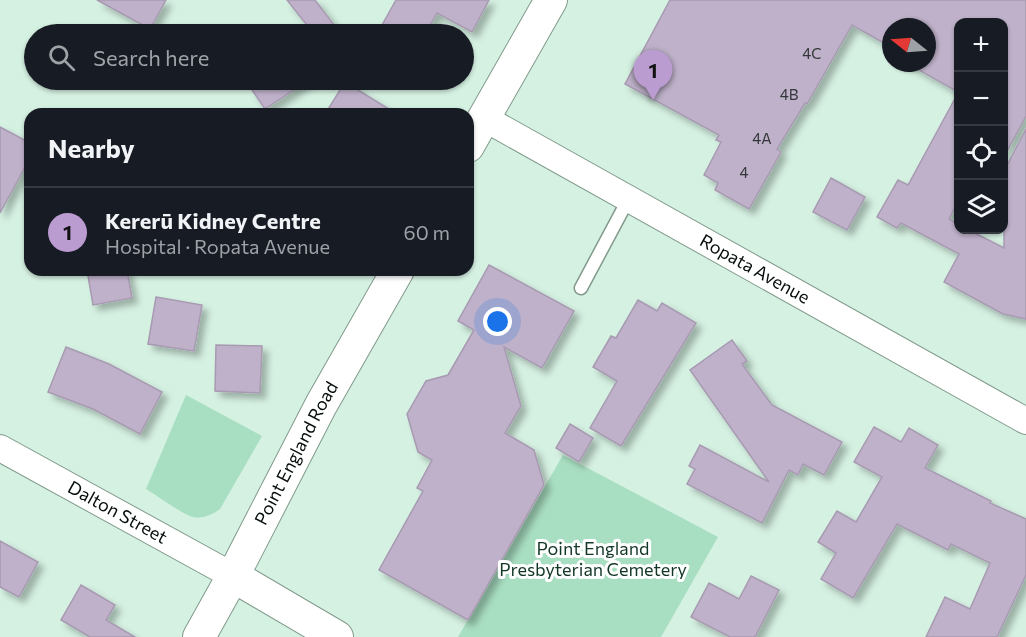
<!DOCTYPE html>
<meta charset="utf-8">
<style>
body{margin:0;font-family:Commissioner,sans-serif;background:#20242c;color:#f1f3f6}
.controls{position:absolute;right:18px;top:18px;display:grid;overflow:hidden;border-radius:12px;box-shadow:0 2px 4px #0004}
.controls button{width:54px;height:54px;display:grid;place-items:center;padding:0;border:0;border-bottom:2px solid #363941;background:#171b24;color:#f1f3f6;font:30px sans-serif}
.compass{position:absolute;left:882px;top:18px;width:54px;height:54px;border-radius:50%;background:#171b24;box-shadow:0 2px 4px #0004;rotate:287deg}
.you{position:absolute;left:498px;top:322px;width:21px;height:21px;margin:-15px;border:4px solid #fff;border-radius:50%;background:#1a73e8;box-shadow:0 0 0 9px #1a73e833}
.badge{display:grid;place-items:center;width:39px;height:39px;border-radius:50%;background:#bb9cd1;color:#111;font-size:20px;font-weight:700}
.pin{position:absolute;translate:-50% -50px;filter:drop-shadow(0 2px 3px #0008)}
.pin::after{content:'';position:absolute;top:32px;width:21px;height:18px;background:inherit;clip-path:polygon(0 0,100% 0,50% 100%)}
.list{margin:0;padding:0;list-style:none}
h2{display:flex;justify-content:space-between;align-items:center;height:78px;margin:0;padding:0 24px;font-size:26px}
h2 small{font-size:20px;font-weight:400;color:#9ea1a6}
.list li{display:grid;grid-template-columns:39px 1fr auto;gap:18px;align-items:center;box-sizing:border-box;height:90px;padding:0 24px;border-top:2px solid #363941}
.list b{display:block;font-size:22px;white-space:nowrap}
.list p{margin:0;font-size:20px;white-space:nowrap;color:#9ea1a6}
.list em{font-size:20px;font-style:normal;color:#9ea1a6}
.icon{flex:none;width:33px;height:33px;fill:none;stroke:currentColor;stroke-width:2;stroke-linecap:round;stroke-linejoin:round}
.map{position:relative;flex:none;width:1026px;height:637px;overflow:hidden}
.search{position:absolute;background:#171b24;box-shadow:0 2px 4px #0004;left:24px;top:24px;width:450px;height:66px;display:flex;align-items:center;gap:15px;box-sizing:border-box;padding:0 21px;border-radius:33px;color:#9ea1a6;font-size:22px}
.panel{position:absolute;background:#171b24;box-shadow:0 2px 4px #0004;left:24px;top:108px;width:450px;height:168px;border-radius:18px}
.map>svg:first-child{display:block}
.green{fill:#a8dec1}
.building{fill:#beb1c9;stroke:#a79ab1;stroke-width:1.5;filter:url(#shadow)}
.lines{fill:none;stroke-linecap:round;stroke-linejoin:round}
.service-casing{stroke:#819a8c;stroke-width:15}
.minor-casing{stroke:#819a8c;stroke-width:28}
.tertiary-casing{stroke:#819a8c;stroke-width:34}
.service{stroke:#fff;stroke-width:12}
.minor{stroke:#fff;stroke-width:26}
.tertiary{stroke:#fff;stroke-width:32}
.labels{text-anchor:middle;stroke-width:6;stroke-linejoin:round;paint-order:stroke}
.number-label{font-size:15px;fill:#333739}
.street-label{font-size:18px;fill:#050e09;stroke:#fff}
.park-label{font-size:18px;fill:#133727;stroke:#fff}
</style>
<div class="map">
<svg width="1026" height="637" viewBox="0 0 1026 637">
<defs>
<filter id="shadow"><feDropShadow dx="5.5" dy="5.5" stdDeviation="3" flood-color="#0004"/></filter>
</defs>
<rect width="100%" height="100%" fill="#d5f1e2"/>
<g class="green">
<path d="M 186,395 L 262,436 L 220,509 C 212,515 203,519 193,517 C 182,514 156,495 146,489 Z"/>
<polygon points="563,455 718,537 661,637 458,637"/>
</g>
<g class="building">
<polygon points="97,0 166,0 150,29"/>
<polygon points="287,0 315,0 341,34 314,34"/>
<polygon points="396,0 489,0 472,32 437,13 425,34 377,34"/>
<polygon points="670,0 1026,0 1026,116 1004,157 1004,22 958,22 958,92 910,65 911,63 927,63 927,27 891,27 891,47 852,25 807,104 805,103 777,149 781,152 749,209 715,190 718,183 704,175 721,142 716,140 719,135 625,84"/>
<polygon points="268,80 309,80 265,109 252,90"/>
<polygon points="345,82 397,114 325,114"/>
<polygon points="958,93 958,201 949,219 958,224 958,230 969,230 1004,248 1004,171 1026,129 1026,319 1003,314 944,282 959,254 901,223 897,228 877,217 898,180 908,185"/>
<polygon points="0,127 30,143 30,158 0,213"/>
<polygon points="831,178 865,197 847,230 813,212"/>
<polygon points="489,265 574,311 542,368 504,347 521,406 505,433 534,450 544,485 468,620 379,570 423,491 417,488 432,460 418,452 407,414 426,381 448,375 474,330 458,321"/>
<polygon points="87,270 127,270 132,298 93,305"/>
<polygon points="156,297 202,305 194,351 148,344"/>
<polygon points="638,300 657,311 662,303 696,323 621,446 590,428 617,381 593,367 611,336 616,338"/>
<polygon points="732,340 747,361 742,364 772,405 842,442 824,475 803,464 798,475 789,470 762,523 687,484 695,469 689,466 700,445 769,482 690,370"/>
<polygon points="216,345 262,346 260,393 215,391"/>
<polygon points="66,347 109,364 162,392 140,434 93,409 48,392"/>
<polygon points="570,424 593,438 579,462 556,448"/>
<polygon points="874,427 901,442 909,428 938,445 925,468 991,501 990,503 1026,519 1026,575 997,637 926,637 945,597 970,609 990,563 951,544 948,550 897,524 853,598 821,579 836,553 818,542 837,511 856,522 882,477 854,462"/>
<polygon points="0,541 38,562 19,597 0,587"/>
<polygon points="751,576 779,590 755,637 730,637 691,617 709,583 739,599"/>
<polygon points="81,585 115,605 106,620 135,637 90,637 61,620"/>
</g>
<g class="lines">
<g class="service-casing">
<polyline id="service" points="581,288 629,198"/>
</g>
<g class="minor-casing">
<g id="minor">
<path id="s1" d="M 484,118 L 1026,421"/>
<path id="s2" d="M 0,448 L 233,576"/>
</g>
</g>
<g class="tertiary-casing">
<g id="tertiary">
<polyline points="468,146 551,0"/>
<polyline points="233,576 337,637"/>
<path id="s3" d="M 199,637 L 233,576 L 321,405 L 398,270"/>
</g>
</g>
<use href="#service" class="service"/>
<use href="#minor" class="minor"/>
<use href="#tertiary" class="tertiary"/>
</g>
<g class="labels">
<g class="number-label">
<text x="812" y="59">4C</text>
<text x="789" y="100">4B</text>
<text x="762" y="144">4A</text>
<text x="744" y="178">4</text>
</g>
<g class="street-label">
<text dy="6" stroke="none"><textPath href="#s1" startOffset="310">Ropata Avenue</textPath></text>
<text dy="6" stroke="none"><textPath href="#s3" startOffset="208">Point England Road</textPath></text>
<text dy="6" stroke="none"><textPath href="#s2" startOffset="134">Dalton Street</textPath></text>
</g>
<g class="park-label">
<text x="593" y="555">Point England<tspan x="593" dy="21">Presbyterian Cemetery</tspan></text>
</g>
</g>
</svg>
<div class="controls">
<button>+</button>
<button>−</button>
<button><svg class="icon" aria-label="locate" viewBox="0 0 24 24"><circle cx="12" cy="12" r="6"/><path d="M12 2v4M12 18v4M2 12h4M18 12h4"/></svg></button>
<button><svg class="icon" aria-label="layers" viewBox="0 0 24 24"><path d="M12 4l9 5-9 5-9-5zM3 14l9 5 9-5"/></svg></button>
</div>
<svg class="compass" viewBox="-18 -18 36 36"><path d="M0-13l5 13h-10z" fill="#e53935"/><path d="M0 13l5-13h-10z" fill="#9ea1a6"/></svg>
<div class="you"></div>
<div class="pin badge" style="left:653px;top:100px">1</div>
<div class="search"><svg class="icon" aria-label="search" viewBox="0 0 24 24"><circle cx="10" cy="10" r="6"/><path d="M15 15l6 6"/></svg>Search here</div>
<section class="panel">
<h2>Nearby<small></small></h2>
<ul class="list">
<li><span class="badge">1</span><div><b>Kererū Kidney Centre</b><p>Hospital · Ropata Avenue</p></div><em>60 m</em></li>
</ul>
</section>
</div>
